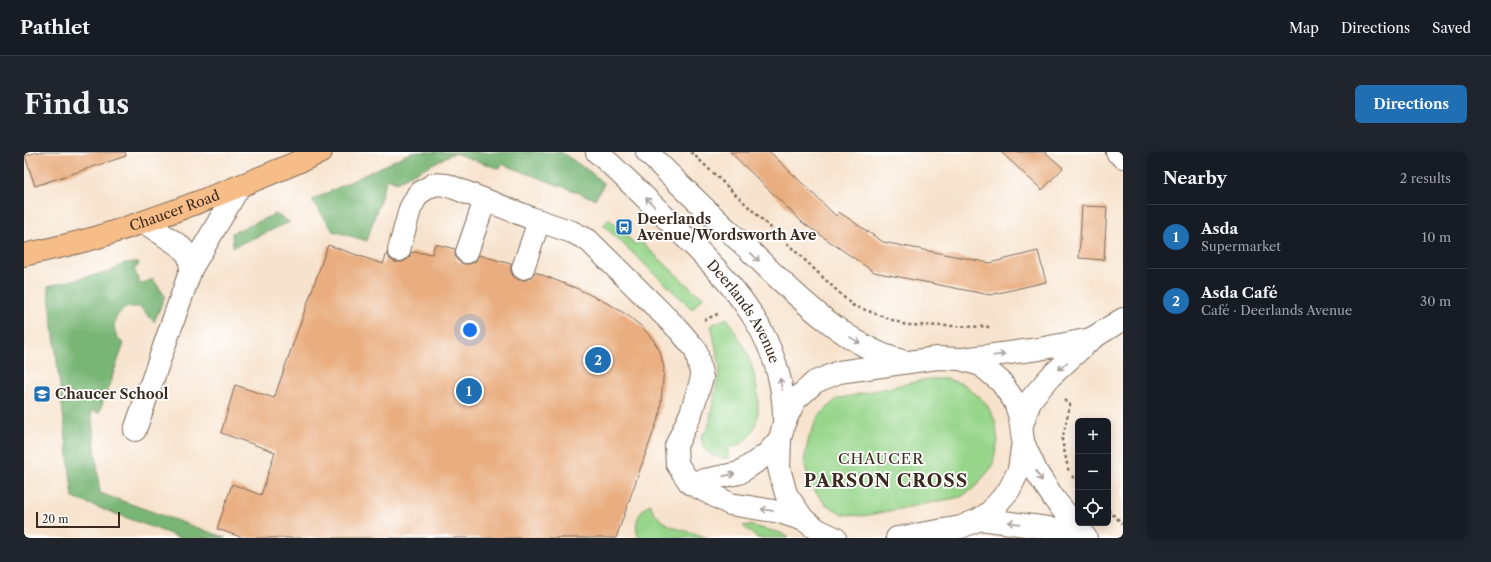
<!DOCTYPE html>
<meta charset="utf-8">
<style>
body{margin:0;font-family:"Libre Caslon Text",serif;background:#20242c;color:#f1f3f6}
.controls{position:absolute;right:12px;bottom:12px;display:grid;overflow:hidden;border-radius:6px;box-shadow:0 2px 10px #0003}
.controls button{width:36px;height:36px;display:grid;place-items:center;padding:0;border:0;border-bottom:1px solid #363941;background:#171b24;color:#f1f3f6;font:20px sans-serif}
.scale{position:absolute;left:12px;bottom:10px;width:84px;box-sizing:border-box;padding-left:4px;border:2px solid #3b2a1e;border-top:0;font-size:11px;line-height:14px;white-space:nowrap;color:#3b2a1e;-webkit-text-stroke:3px #fff;paint-order:stroke}
.you{position:absolute;left:446px;top:178px;width:14px;height:14px;margin:-10px;border:3px solid #fff;border-radius:50%;background:#1a73e8;box-shadow:0 0 0 6px #1a73e833}
.badge{display:grid;place-items:center;width:26px;height:26px;border-radius:50%;background:#1f6fb2;color:#fff;font-size:13px;font-weight:700}
.pin{position:absolute;translate:-50% -50%;border:2px solid #fff;box-shadow:0 1px 4px #0006}
.list{margin:0;padding:0;list-style:none}
h2{display:flex;justify-content:space-between;align-items:center;height:52px;margin:0;padding:0 16px;font-size:17px}
h2 small{font-size:13px;font-weight:400;color:#9ea1a6}
.list li{display:grid;grid-template-columns:26px 1fr auto;gap:12px;align-items:center;box-sizing:border-box;height:64px;padding:0 16px;border-top:1px solid #363941}
.list b{display:block;font-size:15px;white-space:nowrap}
.list p{margin:0;font-size:13px;white-space:nowrap;color:#9ea1a6}
.list em{font-size:13px;font-style:normal;color:#9ea1a6}
.icon{flex:none;width:22px;height:22px;fill:none;stroke:currentColor;stroke-width:2;stroke-linecap:round;stroke-linejoin:round}
.map{position:relative;flex:none;width:1099px;height:386px;overflow:hidden;border-radius:6px}
header{display:flex;align-items:center;gap:24px;box-sizing:border-box;height:56px;padding:0 20px;background:#171b24;border-bottom:1px solid #363941}
header strong{font-size:19px}
nav{display:flex;gap:22px;margin-inline-start:auto;font-size:14px}
.intro{display:flex;align-items:center;justify-content:space-between;box-sizing:border-box;height:96px;padding:0 24px}
h1{margin:0;font-size:28px}
.button{padding:10px 18px;border-radius:6px;background:#1f6fb2;color:#fff;font-size:14px;font-weight:700}
main{display:flex;gap:24px;padding:0 24px}
aside{flex:1;background:#171b24;border-radius:6px;box-shadow:0 2px 10px #0003}
.map>svg:first-child{display:block}
.green{fill:#97d58a;stroke:#698054}
.forest{fill:#79b676;stroke:#5a704a}
.building{fill:#e9ad7f}
.lines{fill:none;stroke-linecap:round;stroke-linejoin:round}
.minor-casing{stroke:#7d6b5b;stroke-width:24}
.major-casing{stroke:#7d6b5b;stroke-width:24}
.path{stroke:#7d6b5b;stroke-width:2.5;stroke-dasharray:3 3;stroke-linecap:butt}
.minor{stroke:#fff;stroke-width:22}
.major{stroke:#f7bd88;stroke-width:22}
.oneway{stroke:#a79f9a}
.labels{text-anchor:middle;stroke-width:3.5;stroke-linejoin:round;paint-order:stroke}
.street-label{font-size:14px;fill:#3b2a1e;stroke:#fff}
.poi-label{font-size:14px;font-weight:bold;fill:#3b2a1e;stroke:#fff;text-anchor:start}
.neighbourhood-label{font-size:15px;letter-spacing:1px;fill:#3b2a1e;stroke:#fff}
.district-label{font-size:18px;font-weight:bold;letter-spacing:1px;fill:#3b2a1e;stroke:#fff}
</style>
<header>
<strong>Pathlet</strong>
<nav><a>Map</a><a>Directions</a><a>Saved</a></nav>
</header>
<div class="intro"><h1>Find us</h1><a class="button">Directions</a></div>
<main>
<div class="map">
<svg width="1099" height="386" viewBox="0 0 1099 386">
<rect width="100%" height="100%" fill="#fff"/>
<filter id="ink" filterUnits="userSpaceOnUse"><feTurbulence type="fractalNoise" baseFrequency=".025" numOctaves="2"/><feDisplacementMap in="SourceGraphic" scale="8" xChannelSelector="R" yChannelSelector="G"/><feConvolveMatrix kernelMatrix="1 2 1 2 8 2 1 2 1" color-interpolation-filters="sRGB"/></filter>
<filter id="wash" filterUnits="userSpaceOnUse"><feTurbulence type="fractalNoise" baseFrequency=".012" numOctaves="4" result="noise"/><feDisplacementMap in="SourceGraphic" scale="16" xChannelSelector="R" yChannelSelector="G"/><feGaussianBlur stdDeviation="0.9" result="paint"/><feColorMatrix in="noise" values="0 0 0 0 0 0 0 0 0 0 0 0 0 0 0 0 0 1.4 0 .05"/><feComposite in="paint" operator="in"/></filter>
<g filter="url(#wash)">
<rect width="100%" height="100%" fill="#f7e3cd"/>
<g class="green">
<polygon points="585,67 612,93 616,89 670,139 680,145 668,157 579,73"/>
<path d="M 703,166 C 710,178 717,189 723,201 C 733,225 743,270 721,289 C 716,293 709,294 704,296 L 705,307 C 688,305 680,302 677,284 L 684,277 L 696,215 L 687,173 Z"/>
<polygon points="904,227 922,227 940,232 962,251 971,268 974,289 968,315 950,336 937,345 839,364 819,362 801,352 785,332 780,309 785,285 794,265 812,247"/>
<path d="M 626,352 C 637,379 661,376 684,386 L 615,386 C 609,374 614,358 626,352 Z"/>
<polygon points="725,373 757,381 764,386 733,386 719,374"/>
</g>
<g class="forest">
<polygon points="388,0 537,0 568,21 580,32 571,47 478,12 476,17 430,1 373,30 363,26 343,89 309,79 288,48"/>
<polygon points="251,62 266,70 209,95 208,81"/>
<path d="M 114,110 L 115,113 L 110,117 L 116,132 L 129,127 L 141,144 L 130,170 L 116,155 C 112,155 109,155 106,155 C 94,157 87,171 92,182 C 93,186 97,189 100,192 L 75,261 L 67,258 L 76,341 L 202,386 L 157,386 L 49,346 L 24,134 L 88,119 L 100,111 Z"/>
</g>
<g id="blocks">
<g class="building">
<polygon points="14,0 101,0 102,4 11,34 1,4"/>
<polygon points="706,0 746,0 812,64 815,60 859,90 966,111 1014,99 1022,130 966,143 850,120 779,71"/>
<polygon points="977,0 1021,0 1039,16 1018,38"/>
<polygon points="1058,54 1083,55 1080,108 1055,106"/>
<polygon points="411,92 431,97 431,103 433,108 439,112 445,112 451,110 455,103 487,112 487,119 489,124 495,128 502,128 507,125 511,120 554,137 587,153 603,163 617,174 628,186 636,199 640,216 636,261 592,386 220,386 193,377 208,332 237,343 251,300 197,281 211,233 250,246 304,93 359,112 363,101 366,107 371,110 378,110 384,107 388,100 408,102"/>
</g>
</g>
</g>
<g filter="url(#ink)">
<use href="#blocks" fill-opacity="0" stroke="#7d6b5b" stroke-width="1"/>
<g class="lines">
<g class="minor-casing">
<g id="minor">
<path id="s1" d="M 573,0 C 600,24 625,49 650,74 C 707,130 761,184 760,270"/>
<path d="M 623,0 C 655,32 688,64 722,95 C 763,135 821,195 878,209"/>
<polyline points="1093,0 1099,5"/>
<polyline points="375,98 386,57 394,42 410,32 423,33 507,66 548,80 564,88 655,178 672,198 678,226 667,261 652,294 653,312 666,331 706,352 756,360 780,368 794,378 811,386"/>
<polyline points="443,100 461,48"/>
<polyline points="499,116 515,69"/>
<polyline points="167,117 215,35"/>
<polyline points="939,207 1015,197 1067,187"/>
<polyline points="998,273 1007,247 1026,225 1067,187 1099,167"/>
<polyline points="111,278 167,117 165,104 156,94 120,70"/>
<polyline points="999,290 1013,321 1031,348 1062,386"/>
<polyline points="666,331 715,321 742,303 756,287"/>
<polyline points="956,367 1024,376 1055,386"/>
<polyline points="780,368 762,342 755,316 756,287 760,271 771,248 791,230 815,220 913,206 936,207 957,213 977,230 991,250 996,266 999,289 995,318 985,338 966,360 956,367 937,375 873,386"/>
</g>
</g>
<g class="major-casing">
<g id="major">
<path id="s2" d="M 0,103 C 25,97 50,92 74,85 C 150,61 224,32 297,0"/>
</g>
</g>
<g class="path">
<polyline points="667,0 828,153 882,173 968,175"/>
<polyline points="680,168 696,161"/>
<polyline points="1040,248 1046,253 1038,288 1045,321"/>
<polyline points="1048,324 1054,330"/>
<polyline points="1084,358 1099,372"/>
</g>
<use href="#minor" class="minor"/>
<use href="#major" class="major"/>
</g>
<defs><path id="oneway-shaft" d="M-6 0H5M1.5-3L5.5 0L1.5 3" fill="none" stroke-width="1.6" stroke-linecap="round" stroke-linejoin="round"/></defs>
<g class="oneway">
<use href="#oneway-shaft" transform="translate(626 50) rotate(-135)"/>
<use href="#oneway-shaft" transform="translate(731 105) rotate(44)"/>
<use href="#oneway-shaft" transform="translate(831 188) rotate(32)"/>
<use href="#oneway-shaft" transform="translate(975 203) rotate(-7)"/>
<use href="#oneway-shaft" transform="translate(1039 214) rotate(138)"/>
<use href="#oneway-shaft" transform="translate(757 232) rotate(-100)"/>
<use href="#oneway-shaft" transform="translate(705 323) rotate(-11)"/>
<use href="#oneway-shaft" transform="translate(1015 324) rotate(59)"/>
<use href="#oneway-shaft" transform="translate(743 358) rotate(-172)"/>
<use href="#oneway-shaft" transform="translate(990 371) rotate(-172)"/>
</g>
</g>
<defs>
<g id="bus-square" transform="scale(0.9)"><rect x="-9" y="-9" width="18" height="18" rx="4" fill="#1f6fb2" stroke="#fff"/><path d="M-5-6H5V4H4V6H2V4H-2V6H-4V4H-5ZM-3.5-4V0h7V-4ZM-3.5 1.2v1.5H-2V1.2ZM2 1.2v1.5H3.5V1.2Z" fill="#fff"/></g>
<g id="school-square" transform="scale(0.9)"><rect x="-9" y="-9" width="18" height="18" rx="4" fill="#1f6fb2" stroke="#fff"/><path d="M0-5L7-2L0 1L-7-2ZM-4 1L0 2.5L4 1V4Q0 6-4 4Z" fill="#fff"/></g>
</defs>
<g fill-rule="evenodd">
<use href="#bus-square" x="600" y="75"/>
<use href="#school-square" x="18" y="242"/>
</g>
<g class="labels">
<g class="street-label">
<text dy="5" stroke="none"><textPath href="#s2" startOffset="157">Chaucer Road</textPath></text>
<text dy="5" stroke="none"><textPath href="#s1" startOffset="218">Deerlands Avenue</textPath></text>
</g>
<g class="poi-label">
<text x="613" y="72">Deerlands<tspan x="613" dy="16">Avenue/Wordsworth Ave</tspan></text>
<text x="31" y="247">Chaucer School</text>
</g>
<g class="neighbourhood-label">
<text x="857" y="312">CHAUCER</text>
</g>
<g class="district-label">
<text x="862" y="335">PARSON CROSS</text>
</g>
</g>
</svg>
<div class="controls">
<button>+</button>
<button>−</button>
<button><svg class="icon" aria-label="locate" viewBox="0 0 24 24"><circle cx="12" cy="12" r="6"/><path d="M12 2v4M12 18v4M2 12h4M18 12h4"/></svg></button>
</div>
<div class="scale">20 m</div>
<div class="you"></div>
<div class="pin badge" style="left:445px;top:239px">1</div>
<div class="pin badge" style="left:574px;top:208px">2</div>
</div>
<aside>
<h2>Nearby<small>2 results</small></h2>
<ul class="list">
<li><span class="badge">1</span><div><b>Asda</b><p>Supermarket</p></div><em>10 m</em></li>
<li><span class="badge">2</span><div><b>Asda Café</b><p>Café · Deerlands Avenue</p></div><em>30 m</em></li>
</ul>
</aside>
</main>
